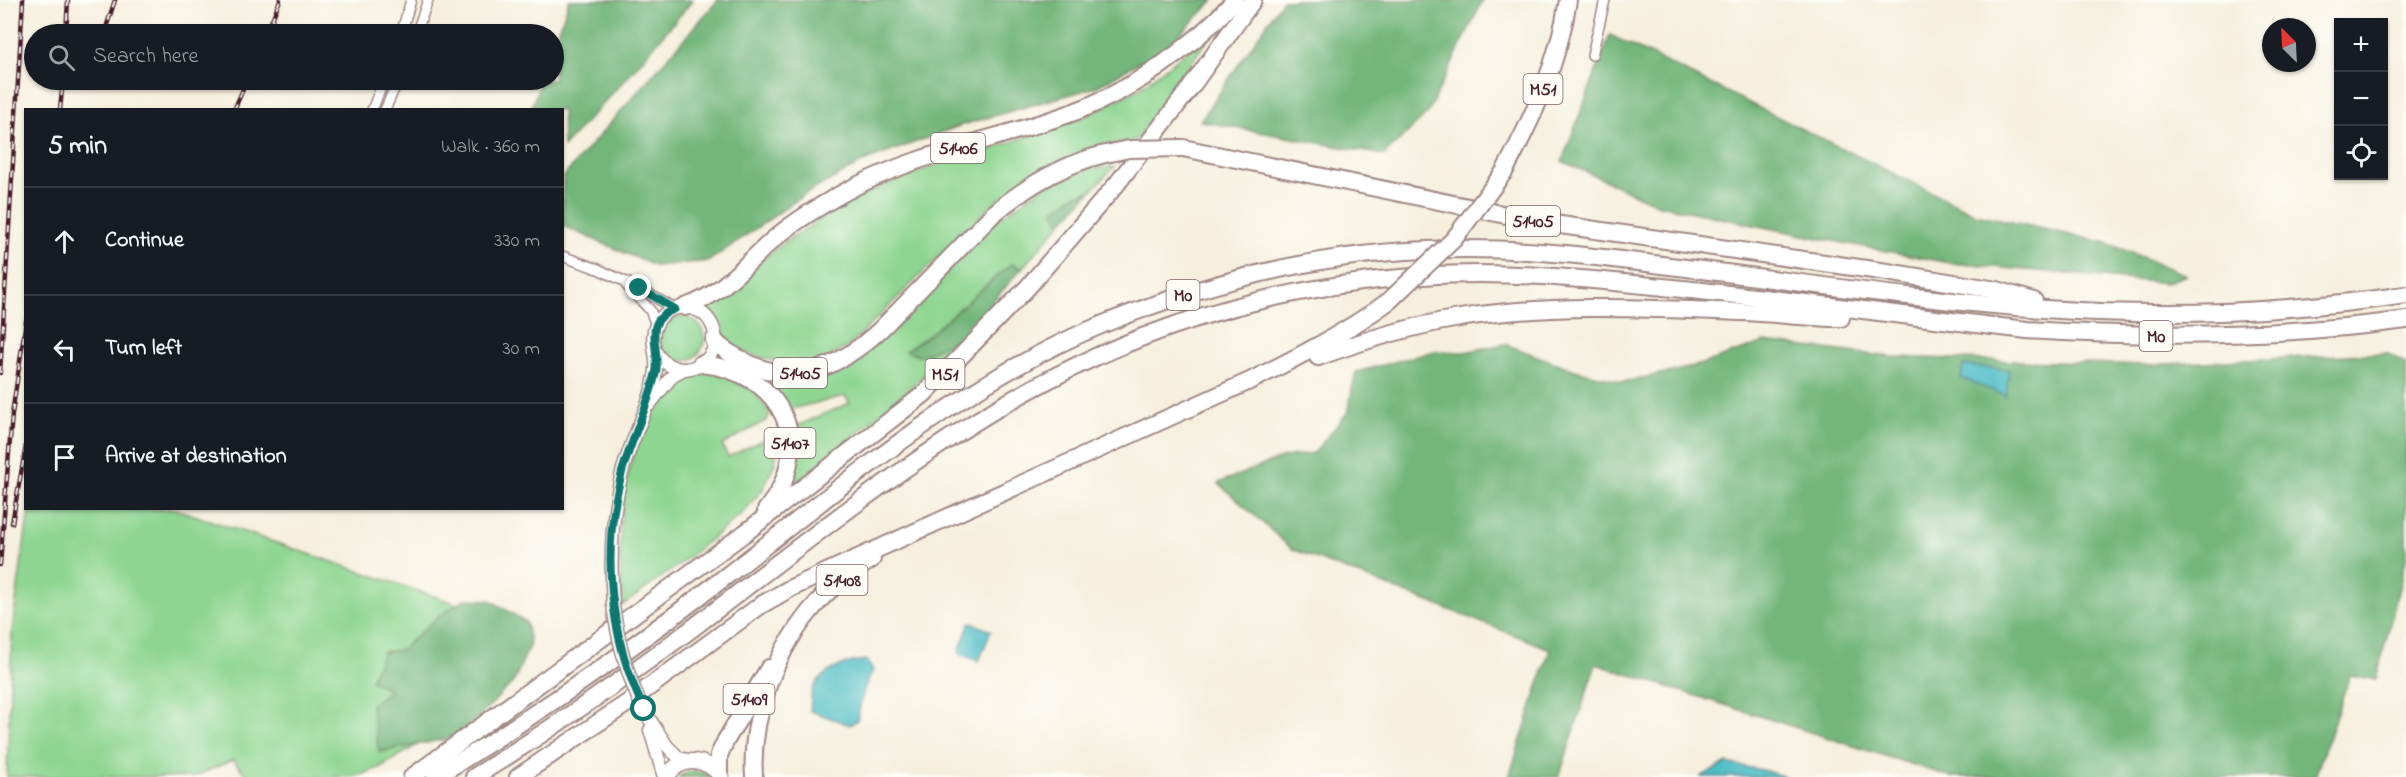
<!DOCTYPE html>
<meta charset="utf-8">
<style>
body{margin:0;font-family:"Indie Flower",sans-serif;background:#242831;color:#f1f3f6}
.controls{position:absolute;right:18px;top:18px;display:grid;overflow:hidden;border-radius:0px;box-shadow:0 2px 4px #0004}
.controls button{width:54px;height:54px;display:grid;place-items:center;padding:0;border:0;border-bottom:2px solid #363941;background:#171b24;color:#f1f3f6;font:30px sans-serif}
.compass{position:absolute;left:2262px;top:18px;width:54px;height:54px;border-radius:50%;background:#171b24;box-shadow:0 2px 4px #0004;rotate:336deg}
.stop{position:absolute;width:18px;height:18px;margin:-14px;border:4px solid #0f766e;border-radius:50%;background:#fff}
.stop.end{background:#0f766e;border-color:#fff;box-shadow:0 2px 6px #0008}
.list{margin:0;padding:0;list-style:none}
h2{display:flex;justify-content:space-between;align-items:center;height:78px;margin:0;padding:0 24px;font-size:26px}
h2 small{font-size:20px;font-weight:400;color:#9ea1a6}
.list li{display:grid;grid-template-columns:39px 1fr auto;gap:18px;align-items:center;box-sizing:border-box;height:108px;padding:0 24px;border-top:2px solid #363941}
.list b{display:block;font-size:22px;white-space:nowrap}
.list em{font-size:20px;font-style:normal;color:#9ea1a6}
.icon{flex:none;width:33px;height:33px;fill:none;stroke:currentColor;stroke-width:2;stroke-linecap:round;stroke-linejoin:round}
.map{position:relative;flex:none;width:2406px;height:777px;overflow:hidden}
.search{position:absolute;background:#171b24;box-shadow:0 2px 4px #0004;left:24px;top:24px;width:540px;height:66px;display:flex;align-items:center;gap:15px;box-sizing:border-box;padding:0 21px;border-radius:33px;color:#9ea1a6;font-size:22px}
.panel{position:absolute;background:#171b24;box-shadow:0 2px 4px #0004;left:24px;top:108px;width:540px;height:402px;border-radius:0px}
.map>svg:first-child{display:block}
.green{fill:#8dd590;stroke:#6c7a5e;stroke-width:1.5}
.forest{fill:#72b67a;stroke:#5e6a52;stroke-width:1.5}
.water{fill:#4ebdc5;stroke:#4c6e78;stroke-width:1.5}
.lines{fill:none;stroke-linecap:round;stroke-linejoin:round}
.minor-casing{stroke:#a08784;stroke-width:12}
.tertiary-casing{stroke:#a08784;stroke-width:15}
.primary-casing{stroke:#a08784;stroke-width:18}
.trunk-casing{stroke:#a08784;stroke-width:20}
.minor{stroke:#fff;stroke-width:9}
.tertiary{stroke:#fff;stroke-width:12}
.primary{stroke:#fff;stroke-width:15}
.trunk{stroke:#fff;stroke-width:16}
.rail-casing{stroke:#4a1f2b;stroke-width:4.5}
.rail{stroke:#fdfcf7;stroke-width:2;stroke-dasharray:7;stroke-linecap:butt}
.tertiary-bridge-casing{stroke:#a08784;stroke-width:15;stroke-linecap:butt}
.trunk-bridge-casing{stroke:#a08784;stroke-width:20;stroke-linecap:butt}
.tertiary-bridge{stroke:#fff;stroke-width:12}
.trunk-bridge{stroke:#fff;stroke-width:16}
.route{stroke:#0f766e;stroke-width:8}
.labels{text-anchor:middle;stroke-width:4.5;stroke-linejoin:round;paint-order:stroke}
.shield{fill:#fdfcf7;stroke:#806168;stroke-width:1.5}
.shield-label{font-size:18px;font-weight:bold;fill:#4a1f2b}
</style>
<div class="map">
<svg width="2406" height="777" viewBox="0 0 2406 777">
<rect width="100%" height="100%" fill="#fdfcf7"/>
<filter id="ink" filterUnits="userSpaceOnUse"><feTurbulence type="fractalNoise" baseFrequency=".0167" numOctaves="2"/><feDisplacementMap in="SourceGraphic" scale="12" xChannelSelector="R" yChannelSelector="G"/><feConvolveMatrix kernelMatrix="1 2 1 2 8 2 1 2 1" color-interpolation-filters="sRGB"/></filter>
<filter id="wash" filterUnits="userSpaceOnUse"><feTurbulence type="fractalNoise" baseFrequency=".008" numOctaves="4" result="noise"/><feDisplacementMap in="SourceGraphic" scale="24" xChannelSelector="R" yChannelSelector="G"/><feGaussianBlur stdDeviation="1.35" result="paint"/><feColorMatrix in="noise" values="0 0 0 0 0 0 0 0 0 0 0 0 0 0 0 0 0 1.4 0 .05"/><feComposite in="paint" operator="in"/></filter>
<g filter="url(#wash)">
<rect width="100%" height="100%" fill="#f6efdd"/>
<g class="green">
<polygon points="1214,30 1138,139 1087,150 1042,169 990,206 849,346 817,363 786,364 741,352 722,341 716,319 709,310 750,270 787,240 845,204 894,181 937,165 988,150 1091,114 1138,89"/>
<path d="M 1114,167 L 1091,191 L 1073,196 L 1054,211 L 1061,223 L 1022,268 L 1011,264 L 930,334 L 907,350 L 920,356 L 961,338 C 907,396 844,444 783,493 L 792,428 L 850,403 L 845,396 L 787,410 L 757,373 L 788,382 L 811,379 L 849,366 L 882,339 L 994,222 L 1041,188 L 1093,168 Z"/>
<circle cx="682" cy="339" r="22"/>
<path d="M 709,370 C 737,382 754,386 770,413 L 767,420 L 722,445 L 728,457 L 773,435 L 778,442 L 775,463 L 763,489 L 742,514 L 676,567 L 623,605 C 616,536 619,448 667,394 C 672,388 676,380 683,377 C 691,373 700,372 709,370 Z"/>
<polygon points="29,509 176,509 457,604 401,650 391,690 380,752 419,744 379,768 354,777 248,777 233,760 193,777 7,777 12,630"/>
<polygon points="690,771 704,773 710,777 678,777"/>
</g>
<g class="forest">
<polygon points="569,0 693,0 630,74 563,147 562,110 531,109 541,80 554,80 554,45"/>
<polygon points="718,0 1214,0 1168,46 1096,87 962,125 865,161 807,193 709,261 655,266 563,226 563,177"/>
<polygon points="1283,0 1483,0 1427,114 1384,155 1200,121"/>
<polygon points="1610,35 1976,214 2107,243 2186,275 2166,283 1950,263 1812,237 1659,205 1562,161"/>
<polygon points="1091,191 1061,223 1054,211 1073,196"/>
<polygon points="1011,264 1022,268 961,338 920,356 906,351 930,334"/>
<polygon points="1765,342 1892,357 2146,365 2387,353 2406,364 2406,560 2376,680 2350,675 2315,777 1951,777 1596,664 1559,777 1509,777 1550,649 1292,549 1218,483 1284,457 1314,453 1347,413 1356,372 1435,351 1464,352 1505,344 1575,370 1623,382 1693,367"/>
<polygon points="465,599 490,600 526,622 530,644 514,681 479,717 451,738 379,752 371,705 390,690 371,680 383,652 401,650 439,616"/>
</g>
<g class="water">
<polygon points="1963,365 2009,370 2006,396 1961,378"/>
<polygon points="970,622 991,631 979,661 962,655 959,652"/>
<path d="M 867,660 L 873,670 L 864,689 L 857,720 L 850,725 L 810,711 C 811,705 810,698 812,692 C 819,670 847,662 867,660 Z"/>
<path d="M 1727,763 C 1747,768 1766,769 1785,777 L 1700,777 Z"/>
</g>
</g>
<g filter="url(#ink)">
<g class="lines">
<g class="minor-casing">
<g id="minor">
<polyline points="401,34 411,0"/>
<polyline points="416,34 428,0"/>
<polyline points="1592,55 1605,0"/>
<polyline points="372,110 384,80"/>
<polyline points="385,110 398,80"/>
<polyline points="562,256 598,269 639,288 675,309"/>
<polyline points="626,285 650,310 656,325"/>
</g>
</g>
<g class="tertiary-casing">
<g id="tertiary">
<polyline points="649,405 673,375 684,369"/>
<path d="M 613,605 C 610,561 611,516 622,473 C 630,441 652,403 656,370 C 658,354 649,340 656,325 C 666,302 700,302 711,323 C 731,358 678,390 655,351"/>
<polyline points="643,709 667,746 679,758 693,761"/>
<polyline points="650,730 664,777"/>
</g>
</g>
<g class="primary-casing">
<path id="primary" d="M 667,777 C 679,756 708,757 721,777"/>
</g>
<g class="trunk-casing">
<g id="trunk">
<polyline points="1183,148 1540,222 1887,272 1997,290 2034,301"/>
<path d="M 1504,172 C 1533,118 1559,61 1568,0"/>
<path d="M 685,307 C 721,296 747,262 775,238 C 795,221 820,206 843,193 C 911,155 990,141 1063,116 C 1128,94 1189,51 1235,0"/>
<path d="M 714,340 C 722,350 733,355 744,361 C 797,389 841,366 881,329 L 992,215 C 1024,188 1059,166 1101,155"/>
<path d="M 1318,357 C 1362,341 1408,327 1454,319 C 1548,303 1646,308 1741,312 C 1775,313 1808,318 1841,318"/>
<path d="M 701,364 C 781,371 819,445 766,510"/>
<polyline points="719,774 719,755 726,740 769,668"/>
<polyline points="412,777 745,533 924,394 1027,288 1116,185 1191,87 1253,0"/>
<path d="M 435,777 C 535,716 632,649 725,577 C 845,485 964,380 1106,323 C 1208,282 1317,254 1427,250 C 1506,246 1584,255 1662,265 C 1747,275 1831,288 1916,297 C 1994,306 2072,313 2150,313 C 2235,314 2322,307 2406,295"/>
<path d="M 474,777 C 547,732 617,684 686,633 C 781,561 874,486 975,422 C 1115,334 1259,287 1424,276 C 1504,270 1584,279 1663,287 C 1784,299 1905,316 2027,330 C 2154,338 2280,337 2406,320"/>
<path d="M 518,777 L 626,704 L 761,605 L 791,588 L 1252,380 C 1300,356 1345,333 1389,301"/>
<path d="M 754,777 C 750,715 776,648 818,602 C 833,585 853,572 872,559"/>
</g>
</g>
<use href="#minor" class="minor"/>
<use href="#tertiary" class="tertiary"/>
<use href="#primary" class="primary"/>
<use href="#trunk" class="trunk"/>
<g class="rail-casing">
<g id="rail">
<polyline points="66,34 68,0"/>
<polyline points="104,34 115,0"/>
<polyline points="266,34 280,0"/>
<polyline points="60,110 63,80"/>
<polyline points="234,110 247,80"/>
<polyline points="0,373 23,0"/>
<polyline points="12,523 26,446"/>
<polyline points="0,565 12,414 26,321"/>
</g>
</g>
<use href="#rail" class="rail"/>
<g class="tertiary-bridge-casing">
<path id="tertiary-bridge" d="M 613,605 C 618,642 627,675 643,709"/>
</g>
<g class="trunk-bridge-casing">
<g id="trunk-bridge">
<polyline points="1101,155 1129,149 1183,148"/>
<polyline points="1389,301 1454,239 1504,172"/>
</g>
</g>
<use href="#tertiary-bridge" class="tertiary-bridge"/>
<use href="#trunk-bridge" class="trunk-bridge"/>
</g>
</g>
<g class="lines" filter="url(#ink)">
<path class="route" d="M 639,288 L 675,309 C 640,322 661,347 656,372 C 648,406 632,438 622,472 C 601,549 609,637 644,709"/>
</g>
<g class="labels">
<g class="shield">
<rect x="1523.5" y="74" width="39" height="30" rx="4.5"/>
<rect x="931" y="133" width="54" height="30" rx="4.5"/>
<rect x="1506" y="206" width="54" height="30" rx="4.5"/>
<rect x="1166.5" y="280" width="33" height="30" rx="4.5"/>
<rect x="2139.5" y="321" width="33" height="30" rx="4.5"/>
<rect x="773" y="358" width="54" height="30" rx="4.5"/>
<rect x="925.5" y="359" width="39" height="30" rx="4.5"/>
<rect x="764.5" y="428" width="51" height="30" rx="4.5"/>
<rect x="816.5" y="565" width="51" height="30" rx="4.5"/>
<rect x="723.5" y="684" width="51" height="30" rx="4.5"/>
</g>
<g class="shield-label">
<text x="1543" y="95">M51</text>
<text x="958" y="154">51406</text>
<text x="1533" y="227">51405</text>
<text x="1183" y="301">M0</text>
<text x="2156" y="342">M0</text>
<text x="800" y="379">51405</text>
<text x="945" y="380">M51</text>
<text x="790" y="449">51407</text>
<text x="842" y="586">51408</text>
<text x="749" y="705">51409</text>
</g>
</g>
</svg>
<div class="controls">
<button>+</button>
<button>−</button>
<button><svg class="icon" aria-label="locate" viewBox="0 0 24 24"><circle cx="12" cy="12" r="6"/><path d="M12 2v4M12 18v4M2 12h4M18 12h4"/></svg></button>
</div>
<svg class="compass" viewBox="-18 -18 36 36"><path d="M0-13l5 13h-10z" fill="#e53935"/><path d="M0 13l5-13h-10z" fill="#9ea1a6"/></svg>
<div class="stop" style="left:644px;top:709px"></div>
<div class="stop end" style="left:639px;top:288px"></div>
<div class="search"><svg class="icon" aria-label="search" viewBox="0 0 24 24"><circle cx="10" cy="10" r="6"/><path d="M15 15l6 6"/></svg>Search here</div>
<section class="panel">
<h2>5 min<small>Walk · 360 m</small></h2>
<ul class="list">
<li><svg class="icon" aria-label="ahead" viewBox="0 0 24 24"><path d="M12 20V5M6 11l6-6 6 6"/></svg><div><b>Continue</b></div><em>330 m</em></li>
<li><svg class="icon" aria-label="left" viewBox="0 0 24 24"><path d="M17 20v-9H6M10 6l-5 5 5 5"/></svg><div><b>Turn left</b></div><em>30 m</em></li>
<li><svg class="icon" aria-label="arrive" viewBox="0 0 24 24"><path d="M6 21V4h12l-3 4 3 4H6"/></svg><div><b>Arrive at destination</b></div></li>
</ul>
</section>
</div>
